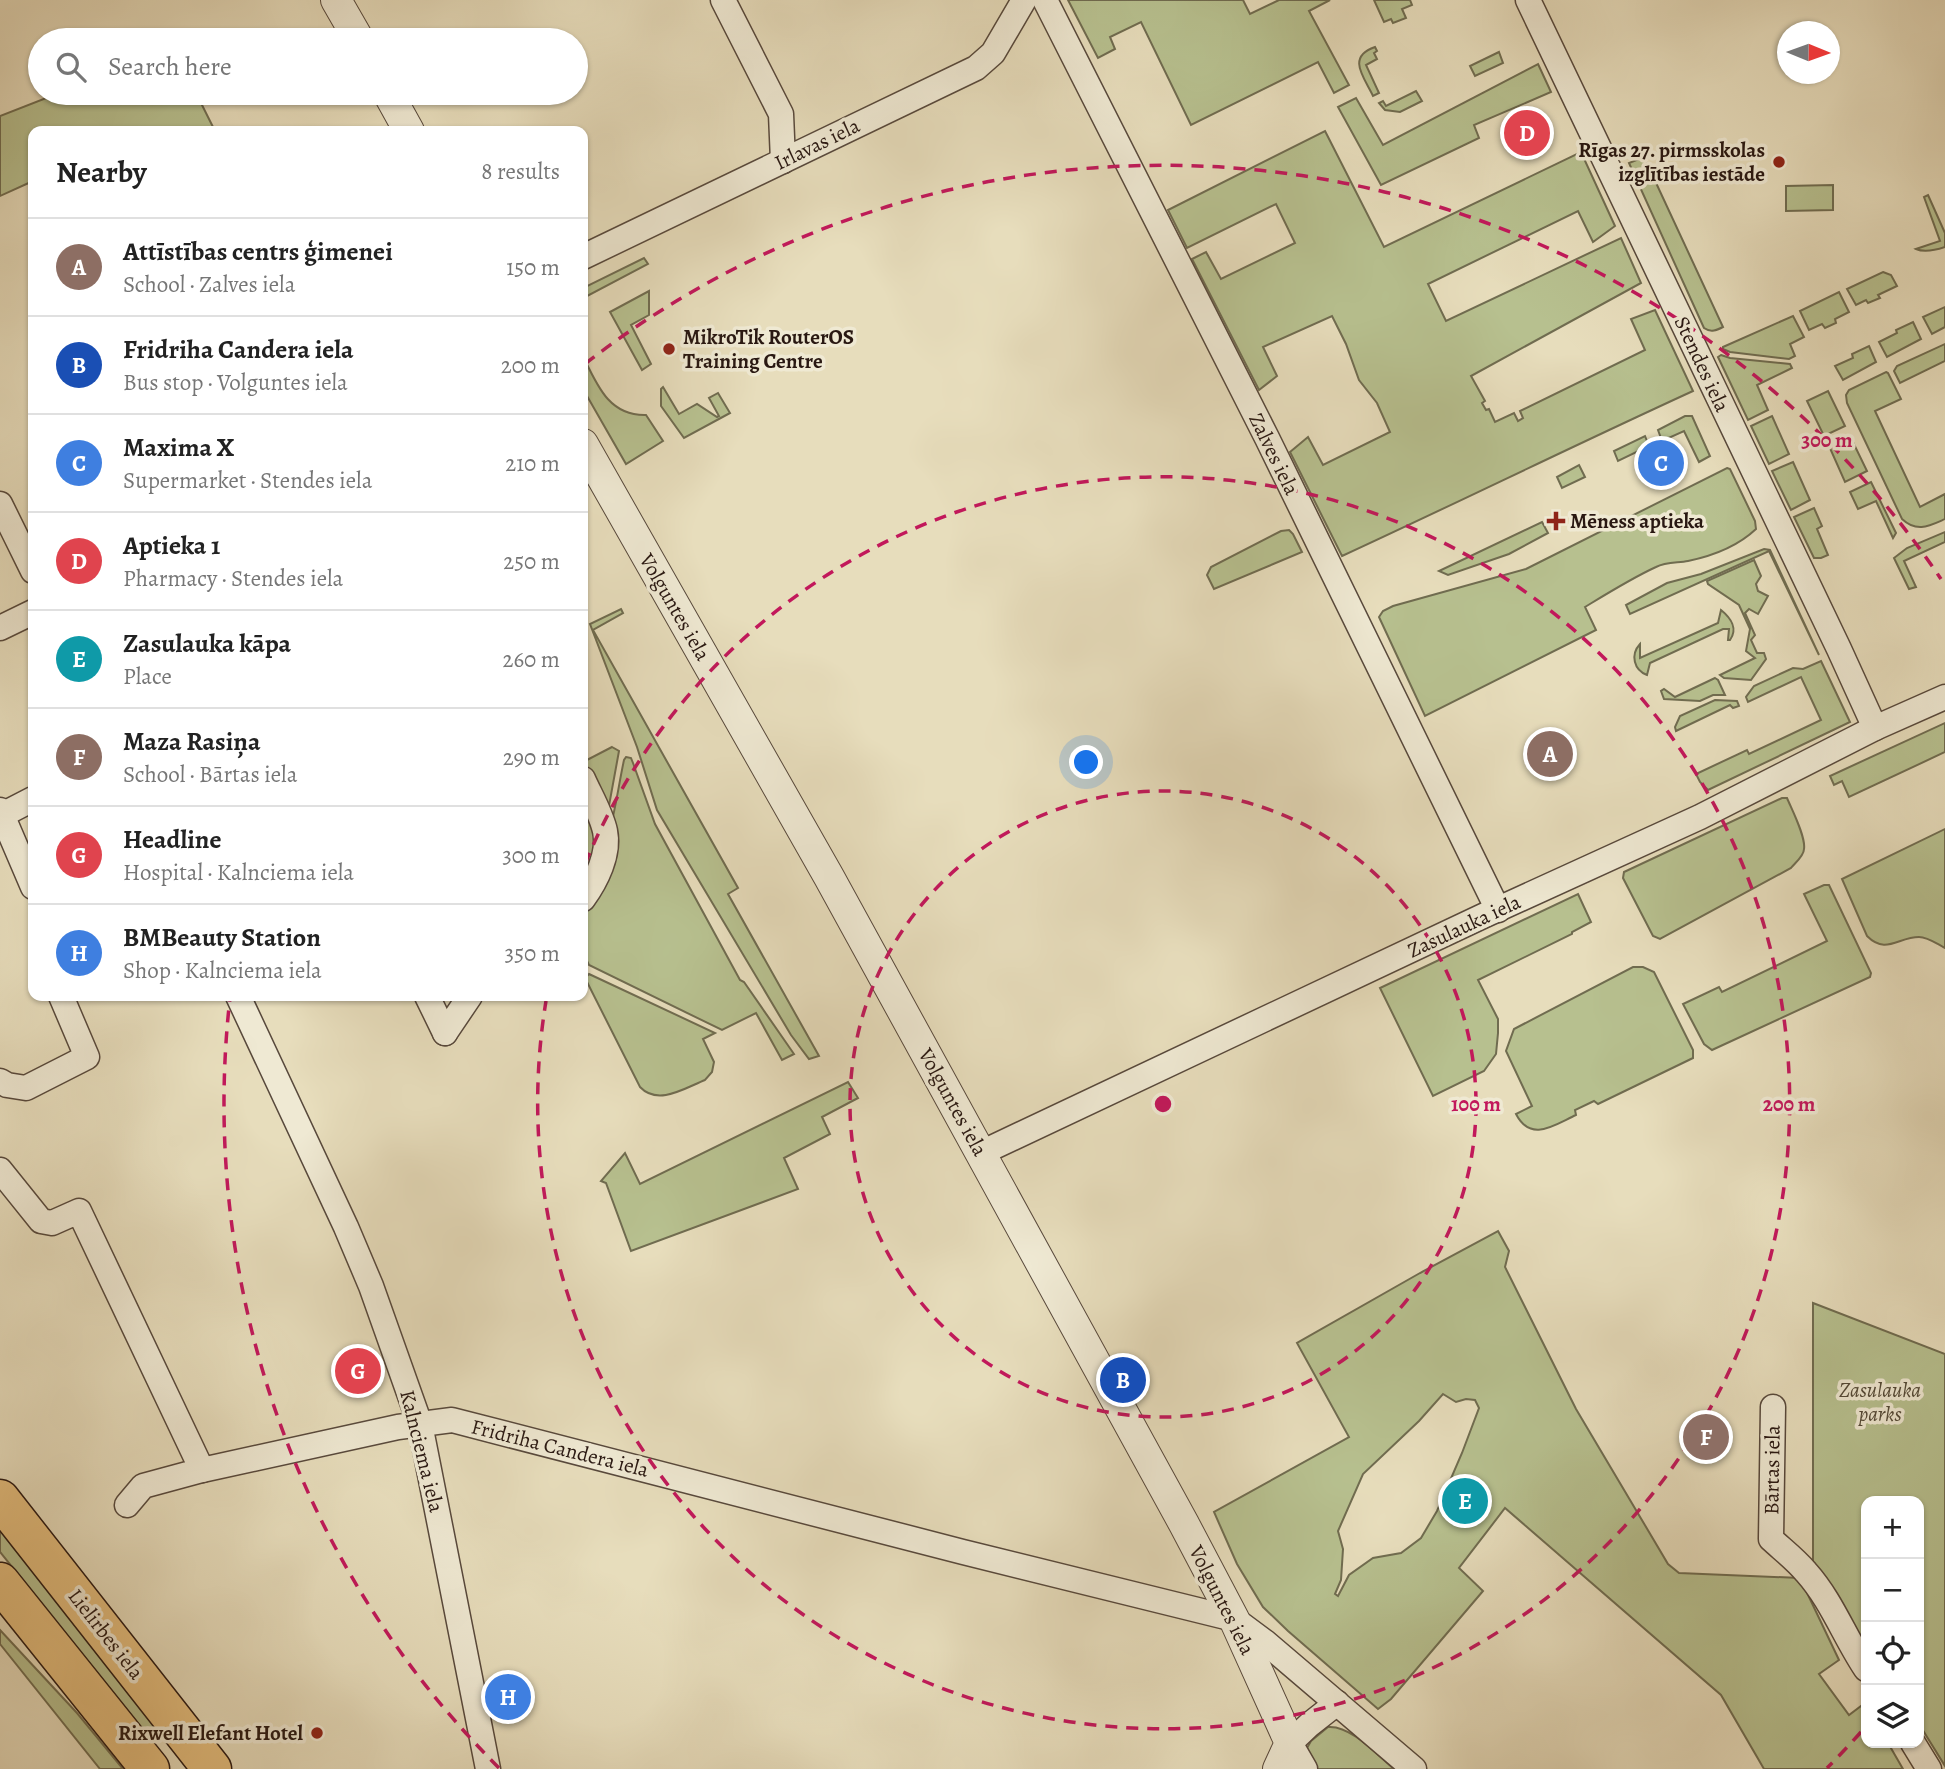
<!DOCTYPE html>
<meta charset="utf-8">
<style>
body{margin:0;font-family:Alegreya,serif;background:#f6f6f6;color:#222}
.controls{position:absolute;right:21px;bottom:21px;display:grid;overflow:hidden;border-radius:14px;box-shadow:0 2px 5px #0004}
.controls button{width:63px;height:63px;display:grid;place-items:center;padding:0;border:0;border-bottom:2px solid #e0e0e0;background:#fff;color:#222;font:35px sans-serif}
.compass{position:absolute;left:1777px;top:21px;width:63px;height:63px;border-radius:50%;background:#fff;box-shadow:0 2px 5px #0004;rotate:91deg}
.you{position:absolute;left:1087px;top:763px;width:24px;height:24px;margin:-18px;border:5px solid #fff;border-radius:50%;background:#1a73e8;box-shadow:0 0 0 10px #1a73e833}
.badge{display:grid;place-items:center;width:46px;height:46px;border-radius:50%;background:#7c3aed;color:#fff;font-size:23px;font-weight:700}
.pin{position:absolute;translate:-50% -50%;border:4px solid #fff;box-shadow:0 2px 7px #0006}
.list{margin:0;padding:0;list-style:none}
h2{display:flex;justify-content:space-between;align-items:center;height:91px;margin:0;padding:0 28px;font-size:30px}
h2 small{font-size:23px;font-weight:400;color:#767676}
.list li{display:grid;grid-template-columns:46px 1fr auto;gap:21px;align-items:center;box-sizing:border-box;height:98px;padding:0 28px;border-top:2px solid #e0e0e0}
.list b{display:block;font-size:26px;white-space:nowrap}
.list p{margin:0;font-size:23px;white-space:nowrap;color:#767676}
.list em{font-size:23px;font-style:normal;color:#767676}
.icon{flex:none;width:38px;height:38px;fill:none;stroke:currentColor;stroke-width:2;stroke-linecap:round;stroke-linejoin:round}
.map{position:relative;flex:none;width:1945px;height:1769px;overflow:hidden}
.search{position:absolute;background:#fff;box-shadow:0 2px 5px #0004;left:28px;top:28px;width:560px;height:77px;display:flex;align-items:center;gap:18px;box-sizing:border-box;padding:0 24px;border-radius:38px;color:#767676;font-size:26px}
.panel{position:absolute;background:#fff;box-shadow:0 2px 5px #0004;left:28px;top:126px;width:560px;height:875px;border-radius:14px}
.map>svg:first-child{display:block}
.green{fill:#b7c08f;stroke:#706c50;stroke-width:2;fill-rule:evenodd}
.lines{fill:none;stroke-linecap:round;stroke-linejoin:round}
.minor-casing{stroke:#58493c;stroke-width:27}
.tertiary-casing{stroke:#58493c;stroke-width:32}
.primary-casing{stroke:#291812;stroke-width:41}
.minor{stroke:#efe9d3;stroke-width:24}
.tertiary{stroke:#efe9d3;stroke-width:30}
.primary{stroke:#e4be7e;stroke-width:38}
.ring{fill:none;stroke:#c2185b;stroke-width:3.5;stroke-dasharray:12 9}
.poi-dot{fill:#8f2418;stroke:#efe9d3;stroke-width:2.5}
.labels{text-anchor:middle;stroke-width:7;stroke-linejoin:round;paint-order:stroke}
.street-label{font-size:21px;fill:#291812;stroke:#efe9d3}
.poi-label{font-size:21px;font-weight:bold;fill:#291812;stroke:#efe9d3;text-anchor:end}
.park-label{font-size:21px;font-style:italic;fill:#544a38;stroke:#efe9d3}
.centre{fill:#c2185b;stroke:#efe9d3;stroke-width:3.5}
.ring-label{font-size:21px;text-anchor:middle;font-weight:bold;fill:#c2185b;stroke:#efe9d3;stroke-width:7;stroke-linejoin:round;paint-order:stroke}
</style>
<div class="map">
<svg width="1945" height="1769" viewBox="0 0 1945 1769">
<rect width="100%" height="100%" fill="#e7ddbc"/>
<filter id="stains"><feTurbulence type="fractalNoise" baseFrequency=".00286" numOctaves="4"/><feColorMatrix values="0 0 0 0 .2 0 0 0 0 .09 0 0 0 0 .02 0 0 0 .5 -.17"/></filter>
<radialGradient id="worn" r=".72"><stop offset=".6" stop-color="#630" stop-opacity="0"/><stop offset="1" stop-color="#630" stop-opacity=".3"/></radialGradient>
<g class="green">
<polygon points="1068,0 1243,0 1250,14 1279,0 1330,0 1309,11 1349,85 1334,93 1318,62 1191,125 1141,22 1110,37 1115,49 1098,58"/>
<polygon points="1374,0 1410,0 1412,5 1402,9 1406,18 1393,23 1391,19 1384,22"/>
<path d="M 1375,47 L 1377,51 L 1374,53 L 1377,59 L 1366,65 L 1379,93 L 1373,96 C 1364,77 1346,57 1375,47 Z"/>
<polygon points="1499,52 1503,63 1475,76 1470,66"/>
<polygon points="1538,64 1551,92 1474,125 1479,138 1381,185 1338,107 1356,98 1383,145"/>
<polygon points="1416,91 1422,101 1400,112 1385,110 1379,103 1383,101 1386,106"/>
<polygon points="59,93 196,93 215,131 33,131 33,181 0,196 0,116"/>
<path d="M 1325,131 L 1384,247 L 1581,152 L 1615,226 L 1593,242 L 1578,211 L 1428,284 L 1446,321 L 1621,238 L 1641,283 L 1471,376 L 1485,401 L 1482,403 L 1486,410 L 1489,409 L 1495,422 L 1514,413 L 1518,421 L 1523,418 L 1520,411 L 1645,350 L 1631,319 L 1655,310 L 1693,391 C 1575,445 1459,502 1342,556 L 1290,452 L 1308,437 L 1323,465 L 1390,432 L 1377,403 L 1359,380 L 1346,344 L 1332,316 L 1263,347 L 1277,376 L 1259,390 L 1192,259 L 1206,252 L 1221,279 L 1295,243 L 1276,204 L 1187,248 L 1168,210 Z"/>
<path d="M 1644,157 L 1723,327 C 1717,330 1711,333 1704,328 L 1629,163 Z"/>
<polygon points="1833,185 1833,210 1786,211 1786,186"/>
<path d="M 1928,195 L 1945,233 L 1945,247 C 1936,250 1925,253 1916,249 L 1940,241 L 1924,197 Z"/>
<polygon points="644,258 648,264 587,296 583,303 583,288"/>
<polygon points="1883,272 1891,275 1897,286 1878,295 1880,298 1868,303 1866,300 1856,305 1847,289"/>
<polygon points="649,291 649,315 631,325 651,364 642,370 610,312"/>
<polygon points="1839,292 1849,312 1835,319 1836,323 1825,328 1822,324 1809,330 1800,311"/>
<polygon points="1945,307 1945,327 1932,334 1923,317"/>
<polygon points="1793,316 1804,337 1790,344 1795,356 1789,359 1730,352 1723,349 1723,347"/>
<polygon points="1913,322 1921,339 1887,357 1879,342 1897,333 1896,330"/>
<polygon points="1945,344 1945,361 1900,383 1894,371 1897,366"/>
<polygon points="1869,346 1876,362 1843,380 1835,366 1853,358 1852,354"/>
<polygon points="1721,355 1730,358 1790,364 1792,368 1757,385 1768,410 1748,420 1718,357"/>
<path d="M 583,356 C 597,385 609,416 646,415 L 663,441 L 626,464 L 583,389 Z"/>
<path d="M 1886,372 L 1888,373 L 1901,399 L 1875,411 L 1920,507 L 1945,494 L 1945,519 C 1929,526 1917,533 1902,519 L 1847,403 L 1846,395 L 1849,390 Z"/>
<polygon points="663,387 679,414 697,404 717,417 719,416 709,398 718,393 730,413 684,438 661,406 661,389"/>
<polygon points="1828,391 1845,426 1824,436 1807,401"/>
<polygon points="1685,416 1692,416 1710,456 1699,462 1684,431 1662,441 1658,430"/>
<polygon points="1772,416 1789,454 1769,464 1751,426"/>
<polygon points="1645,436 1649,446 1618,461 1614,451"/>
<polygon points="1850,436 1867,471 1845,482 1829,446"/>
<polygon points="1793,462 1810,500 1791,510 1772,471"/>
<polygon points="1579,465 1585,477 1562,488 1557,477"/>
<path d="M 1727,468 L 1730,469 L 1755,521 L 1756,529 C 1738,546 1712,556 1688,561 C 1678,563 1666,562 1656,567 C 1632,578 1608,593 1585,607 L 1596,630 L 1425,716 L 1379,617 L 1383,611 L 1393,606 L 1526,569 Z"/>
<polygon points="1871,482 1896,533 1893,538 1876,501 1858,509 1850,492"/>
<polygon points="1814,508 1822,526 1817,529 1828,555 1821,558 1814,558 1794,517"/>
<polygon points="1542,522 1548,533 1509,554 1448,575 1439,571"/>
<polygon points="1289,530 1293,534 1302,552 1214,589 1207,575 1211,567 1281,531"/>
<polygon points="1945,532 1945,542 1904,561 1916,587 1909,589 1894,558 1907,548"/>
<polygon points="1764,549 1770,550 1819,655 1769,551 1630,614 1626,605 1667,583 1701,574"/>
<polygon points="1754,560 1761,576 1756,584 1758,591 1768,596 1758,614 1749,609 1745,613 1755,635 1751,640 1757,653 1764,653 1766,659 1751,680 1724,678 1720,675 1755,658 1746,651 1750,629 1739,605 1708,584 1707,581"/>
<polygon points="621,609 623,613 593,630 738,888 728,894 819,1056 809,1059 791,1035 657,810 637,747 590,624"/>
<path d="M 1721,610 C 1731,618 1738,629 1730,640 L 1728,640 L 1729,629 L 1723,629 L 1650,663 L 1647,675 C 1634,670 1630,655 1640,644 L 1640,658 L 1718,623 Z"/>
<polygon points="1821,661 1850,722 1708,790 1700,782 1696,774 1747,750 1749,754 1821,720 1801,677 1748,702 1746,697 1754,686 1793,668 1803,669"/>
<polygon points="1715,678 1718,680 1725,695 1713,695 1700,701 1664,699 1661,691 1664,689 1675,697"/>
<polygon points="1715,700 1737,701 1739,706 1733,708 1730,705 1676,731 1675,727 1680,716"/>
<polygon points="1945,723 1945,752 1849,797 1842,781 1834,785 1830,776"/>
<polygon points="612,747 619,751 606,822 583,762"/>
<path d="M 626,757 L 631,758 L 633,763 L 655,824 L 740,980 L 744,982 L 794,1054 L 782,1060 L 756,1013 L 722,1030 L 589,965 C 567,927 599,869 610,829 C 616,807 619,783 624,760 Z"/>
<polygon points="583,790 601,844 583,891"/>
<path d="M 1782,798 L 1787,798 C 1792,810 1806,837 1804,849 C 1804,856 1795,863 1791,868 L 1660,939 L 1653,936 L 1623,878 L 1624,872 Z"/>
<path d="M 1945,829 L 1945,948 C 1937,944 1928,937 1919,937 C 1898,937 1886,955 1867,936 L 1842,879 Z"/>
<polygon points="1824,885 1829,885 1871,973 1870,977 1712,1050 1704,1044 1683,1004 1719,987 1722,992 1827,941 1804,894"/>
<polygon points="1578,894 1591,922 1572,932 1572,934 1478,980 1498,1019 1498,1033 1496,1054 1484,1071 1433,1096 1380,988"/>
<path d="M 1633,967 L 1643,967 L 1654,972 L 1693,1050 L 1693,1058 L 1598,1104 L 1594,1101 L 1575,1110 L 1576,1115 C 1554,1125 1531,1143 1516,1114 L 1532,1106 L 1506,1051 L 1514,1029 Z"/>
<path d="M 589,974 L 715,1033 L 703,1039 L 714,1062 L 712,1072 L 705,1080 C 685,1088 658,1106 640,1087 L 585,978 Z"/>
<polygon points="848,1082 858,1098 822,1117 830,1134 784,1158 798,1189 631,1251 606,1183 601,1181 625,1153 640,1184"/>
<path d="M 1498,1231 L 1509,1251 L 1505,1267 L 1576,1409 L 1668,1564 L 1679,1573 L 1800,1578 L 1839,1660 L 1819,1674 L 1849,1715 L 1865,1703 L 1866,1743 L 1888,1743 L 1903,1769 L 1764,1769 L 1721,1695 L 1505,1508 L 1459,1568 L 1483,1591 L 1391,1699 L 1378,1709 L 1288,1631 L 1263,1607 L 1237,1564 L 1214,1512 L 1349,1437 L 1297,1343 L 1420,1273 ZM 1443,1394 L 1456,1402 L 1466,1399 L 1475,1400 L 1479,1408 L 1462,1453 L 1437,1511 L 1421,1538 L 1401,1553 L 1373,1558 L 1349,1575 L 1338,1596 L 1335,1594 L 1341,1580 L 1343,1549 L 1338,1531 L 1363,1474 L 1419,1421 Z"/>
<polygon points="1813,1303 1945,1354 1945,1766 1919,1724 1919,1501 1866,1501 1866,1646 1813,1568"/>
<polygon points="0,1520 157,1728 154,1731 146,1732 142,1729 0,1552"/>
<polygon points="0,1630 77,1713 123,1769 100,1769 0,1644"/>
<path d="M 1328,1727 C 1351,1725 1377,1755 1394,1769 L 1317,1769 L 1307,1748 L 1311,1741 Z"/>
</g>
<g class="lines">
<g class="minor-casing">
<g id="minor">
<polyline points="723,0 781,114 783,161"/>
<polyline points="1045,0 1267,438 1498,910"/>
<polyline points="1528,0 1839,649 1875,728"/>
<polyline points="583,257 976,68 993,53 1024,0"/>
<polyline points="0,504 33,571"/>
<polyline points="0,628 33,612"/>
<path d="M 583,779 C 590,795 601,813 605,831 C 610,854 596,881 583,899"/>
<polyline points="0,810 33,887"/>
<polyline points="2,815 33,799"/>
<polyline points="238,996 346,1227 371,1286 420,1424 488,1769"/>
<polyline points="427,996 445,1033"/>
<polyline points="445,1033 470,996"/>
<polyline points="0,1081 7,1085 26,1088 87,1057 61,996"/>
<polyline points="981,1153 1483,916 1700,817 1875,728 1945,697"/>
<polyline points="0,1170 41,1221 52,1223 79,1211 202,1470 143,1486 127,1505"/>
<path d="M 1773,1407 L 1771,1539 C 1783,1550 1796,1560 1806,1572 C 1832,1601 1845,1638 1866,1669"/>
<polyline points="202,1470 398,1427 452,1420 963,1552 1234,1619 1265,1642 1414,1769"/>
<polyline points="1913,1743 1929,1769"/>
<polyline points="1305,1769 1290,1743 1309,1725 1337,1703"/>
</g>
</g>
<g class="tertiary-casing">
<g id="tertiary">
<polyline points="336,0 359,40"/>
<polyline points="388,93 409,131"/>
<polyline points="583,444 829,877 1184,1524 1234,1619 1290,1743 1278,1769"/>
</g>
</g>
<g class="primary-casing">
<g id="primary">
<polyline points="0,1499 212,1769"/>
<polyline points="0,1582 150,1769"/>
</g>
</g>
<use href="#minor" class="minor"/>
<use href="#tertiary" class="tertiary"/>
<use href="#primary" class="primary"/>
</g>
<g class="ring">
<circle cx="1163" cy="1104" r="313"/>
<path d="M585 864A626 626 0 1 1 546 1001"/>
<path d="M1861 1732A939 939 0 0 1 1827 1768M499 1768A939 939 0 0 1 230 998M585 364A939 939 0 0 1 1941 579"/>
</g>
<g class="poi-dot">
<circle cx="1779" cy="162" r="7"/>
<circle cx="669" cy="349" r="7"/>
<path d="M1552.5 510.5h7v7h7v7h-7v7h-7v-7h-7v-7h7z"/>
<circle cx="317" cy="1733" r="7"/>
</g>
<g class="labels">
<g class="street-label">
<text transform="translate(817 144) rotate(-26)" y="7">Irlavas iela</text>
<text transform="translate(1702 364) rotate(65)" y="7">Stendes iela</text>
<text transform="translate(1274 454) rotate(64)" y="7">Zalves iela</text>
<text transform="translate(675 607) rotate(60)" y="7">Volguntes iela</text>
<text transform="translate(1464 926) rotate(-25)" y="7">Zasulauka iela</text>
<text transform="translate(953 1102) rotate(61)" y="7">Volguntes iela</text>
<text transform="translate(560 1448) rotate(14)" y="7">Fridriha Candera iela</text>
<text transform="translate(422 1451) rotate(76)" y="7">Kalnciema iela</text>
<text transform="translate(1772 1470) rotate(-89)" y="7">Bārtas iela</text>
<text transform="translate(1222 1600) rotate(63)" y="7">Volguntes iela</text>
<text transform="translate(106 1634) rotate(52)" y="7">Lielirbes iela</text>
</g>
<g class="poi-label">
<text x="1765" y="157">Rīgas 27. pirmsskolas<tspan x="1765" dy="24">izglītības iestāde</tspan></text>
<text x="683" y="344" text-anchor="start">MikroTik RouterOS<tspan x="683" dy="24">Training Centre</tspan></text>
<text x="1570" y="528" text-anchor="start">Mēness aptieka</text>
<text x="303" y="1740">Rixwell Elefant Hotel</text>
</g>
<g class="park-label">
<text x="1880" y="1397">Zasulauka<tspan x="1880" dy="24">parks</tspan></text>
</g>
</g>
<circle cx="1163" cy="1104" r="10" class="centre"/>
<g class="ring-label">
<text x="1827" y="447">300 m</text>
<text x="1476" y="1111">100 m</text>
<text x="1789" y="1111">200 m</text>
</g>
<rect width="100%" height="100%" filter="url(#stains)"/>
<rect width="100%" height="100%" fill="url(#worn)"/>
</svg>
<div class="controls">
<button>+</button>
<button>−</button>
<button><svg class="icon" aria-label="locate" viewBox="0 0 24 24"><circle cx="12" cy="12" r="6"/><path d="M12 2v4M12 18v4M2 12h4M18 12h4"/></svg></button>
<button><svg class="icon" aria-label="layers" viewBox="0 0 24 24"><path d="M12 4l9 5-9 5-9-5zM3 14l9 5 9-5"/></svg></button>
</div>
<svg class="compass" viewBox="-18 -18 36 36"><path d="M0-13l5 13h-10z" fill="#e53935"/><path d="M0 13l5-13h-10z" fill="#767676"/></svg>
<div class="you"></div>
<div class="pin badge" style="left:1550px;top:754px;background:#8d6e63">A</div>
<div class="pin badge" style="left:1123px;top:1380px;background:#1a4fb4">B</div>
<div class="pin badge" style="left:1661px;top:463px;background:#3f7fe0">C</div>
<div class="pin badge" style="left:1527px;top:133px;background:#e0444e">D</div>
<div class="pin badge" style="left:1465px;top:1501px;background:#0f9aa8">E</div>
<div class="pin badge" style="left:1706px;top:1437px;background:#8d6e63">F</div>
<div class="pin badge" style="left:358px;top:1371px;background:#e0444e">G</div>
<div class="pin badge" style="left:508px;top:1697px;background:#3f7fe0">H</div>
<div class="search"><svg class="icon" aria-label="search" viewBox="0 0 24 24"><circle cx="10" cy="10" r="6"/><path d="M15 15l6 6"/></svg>Search here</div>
<section class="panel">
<h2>Nearby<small>8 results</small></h2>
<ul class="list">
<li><span class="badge" style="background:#8d6e63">A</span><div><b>Attīstības centrs ģimenei</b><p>School · Zalves iela</p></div><em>150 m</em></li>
<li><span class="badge" style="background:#1a4fb4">B</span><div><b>Fridriha Candera iela</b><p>Bus stop · Volguntes iela</p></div><em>200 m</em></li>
<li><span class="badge" style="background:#3f7fe0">C</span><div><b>Maxima X</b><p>Supermarket · Stendes iela</p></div><em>210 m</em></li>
<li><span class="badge" style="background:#e0444e">D</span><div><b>Aptieka 1</b><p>Pharmacy · Stendes iela</p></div><em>250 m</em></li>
<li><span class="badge" style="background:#0f9aa8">E</span><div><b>Zasulauka kāpa</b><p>Place</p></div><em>260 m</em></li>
<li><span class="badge" style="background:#8d6e63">F</span><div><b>Maza Rasiņa</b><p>School · Bārtas iela</p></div><em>290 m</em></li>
<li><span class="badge" style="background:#e0444e">G</span><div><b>Headline</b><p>Hospital · Kalnciema iela</p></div><em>300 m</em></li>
<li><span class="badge" style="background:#3f7fe0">H</span><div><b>BMBeauty Station</b><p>Shop · Kalnciema iela</p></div><em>350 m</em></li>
</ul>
</section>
</div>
